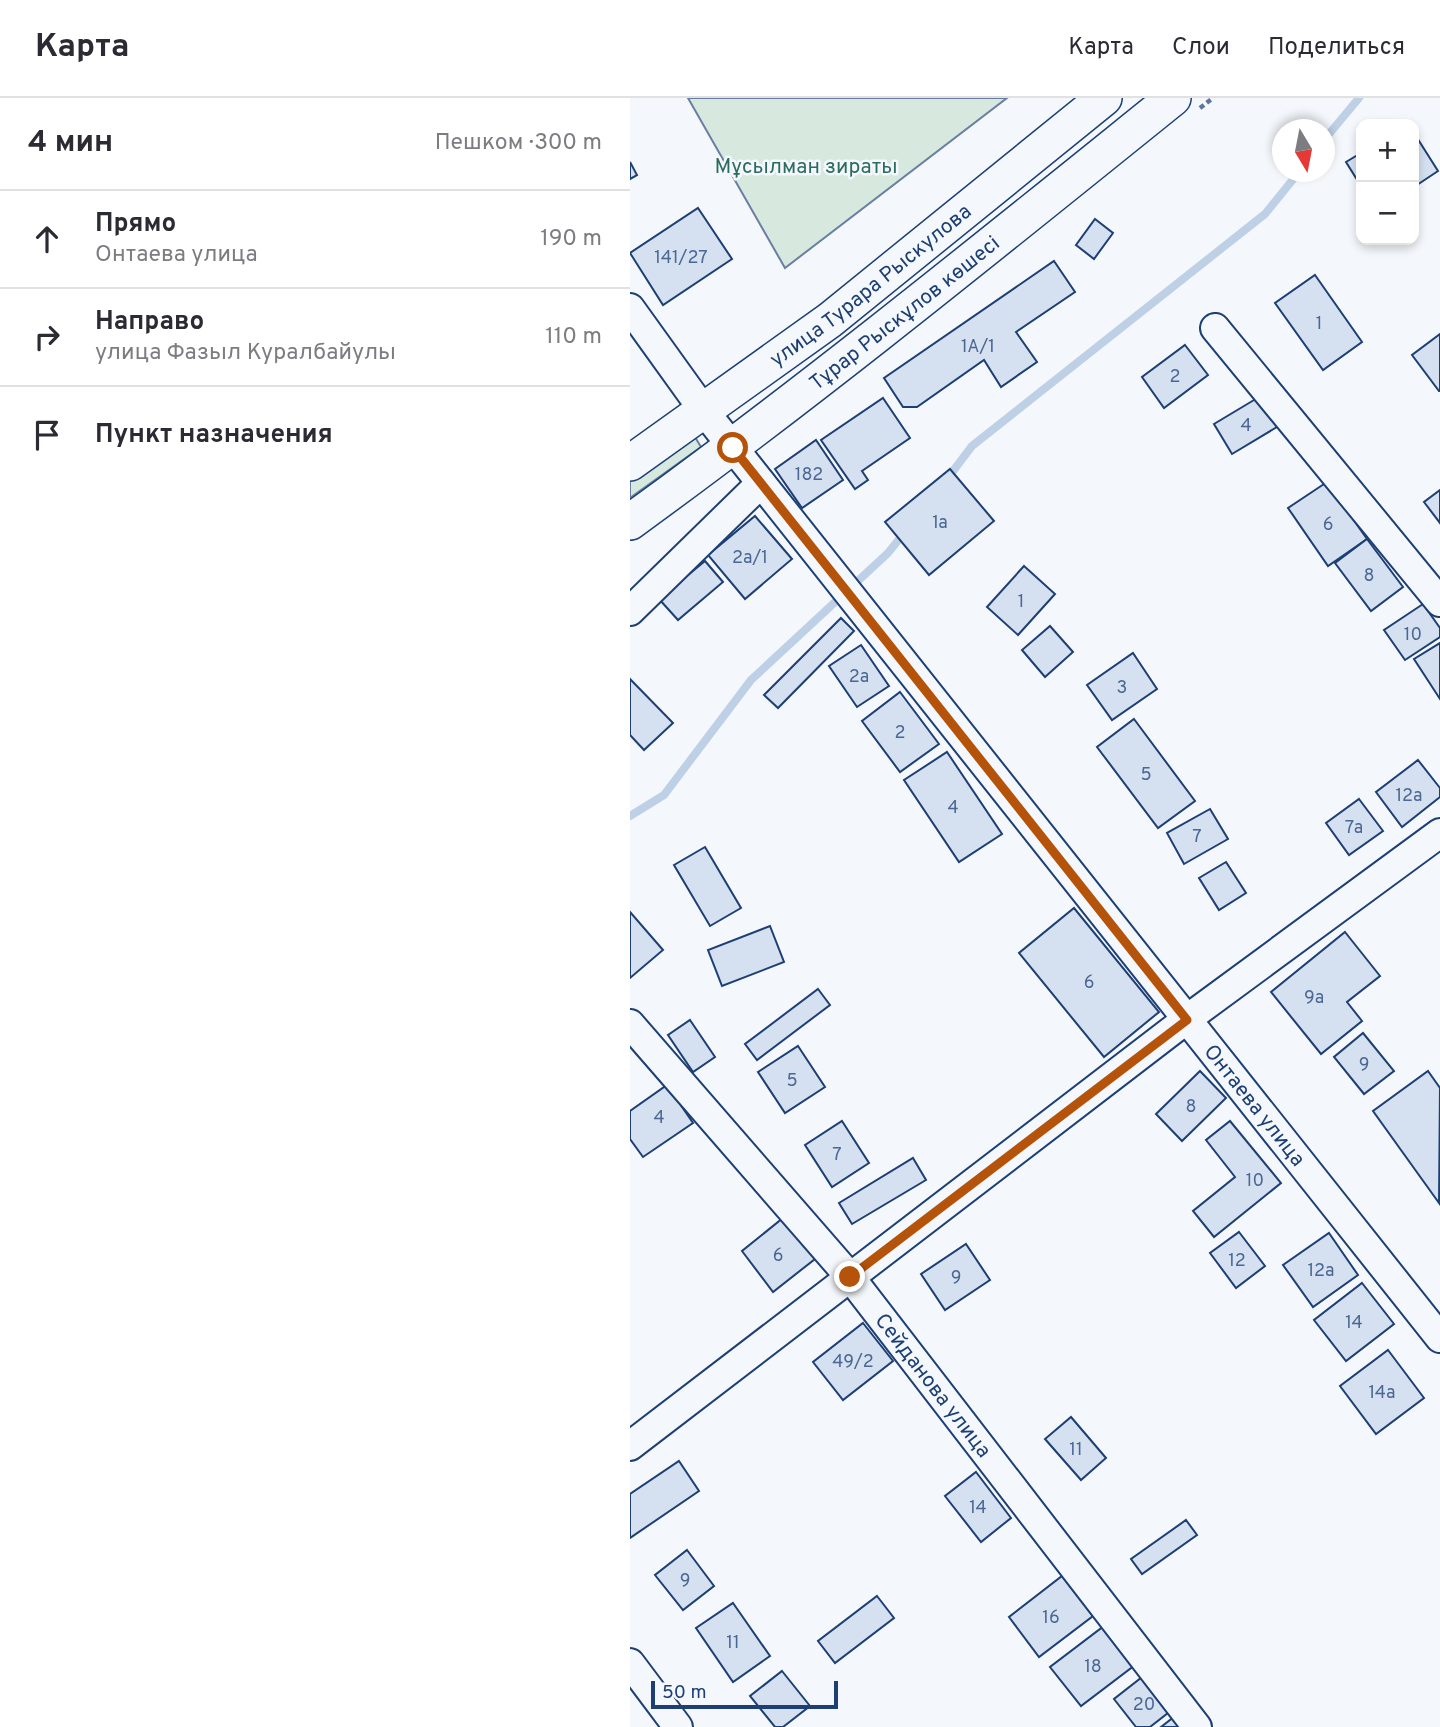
<!DOCTYPE html>
<html lang="ru">
<meta charset="utf-8">
<style>
body{margin:0;font-family:Overpass,sans-serif;background:#f7f7f7;color:#2b2b33}
.controls{position:absolute;right:21px;top:21px;display:grid;overflow:hidden;border-radius:14px;box-shadow:0 4px 10px #0003}
.controls button{width:63px;height:63px;display:grid;place-items:center;padding:0;border:0;border-bottom:2px solid #e1e1e2;background:#fff;color:#2b2b33;font:35px sans-serif}
.compass{position:absolute;left:642px;top:21px;width:63px;height:63px;border-radius:50%;background:#fff;box-shadow:0 4px 10px #0003;rotate:170deg}
.scale{position:absolute;left:21px;bottom:18px;width:187px;box-sizing:border-box;padding-left:7px;border:4px solid #1d3f73;border-top:0;font-size:19px;line-height:24px;white-space:nowrap;color:#1d3f73;-webkit-text-stroke:5px #f4f7fb;paint-order:stroke}
.stop{position:absolute;width:21px;height:21px;margin:-16px;border:5px solid #b45309;border-radius:50%;background:#fff}
.stop.end{background:#b45309;border-color:#fff;box-shadow:0 2px 7px #0008}
.list{margin:0;padding:0;list-style:none}
h2{display:flex;justify-content:space-between;align-items:center;height:91px;margin:0;padding:0 28px;font-size:30px}
h2 small{font-size:23px;font-weight:400;color:#7c7c81}
.list li{display:grid;grid-template-columns:46px 1fr auto;gap:21px;align-items:center;box-sizing:border-box;height:98px;padding:0 28px;border-top:2px solid #e1e1e2}
.list b{display:block;font-size:26px;white-space:nowrap}
.list p{margin:0;font-size:23px;white-space:nowrap;color:#7c7c81}
.list em{font-size:23px;font-style:normal;color:#7c7c81}
.icon{flex:none;width:38px;height:38px;fill:none;stroke:currentColor;stroke-width:2;stroke-linecap:round;stroke-linejoin:round}
.map{position:relative;flex:none;width:810px;height:1629px;overflow:hidden}
header{display:flex;align-items:center;gap:42px;box-sizing:border-box;height:98px;padding:0 35px;background:#fff;border-bottom:2px solid #e1e1e2}
header strong{font-size:33px}
nav{display:flex;gap:38px;margin-inline-start:auto;font-size:24px}
main{display:flex}
aside{flex:1;background:#fff}
.map>svg:first-child{display:block}
.green{fill:#d7e8df;stroke:#687fa3;stroke-width:2}
.lines{fill:none;stroke-linecap:round;stroke-linejoin:round}
.stream{stroke:#bed0e5;stroke-width:8}
.building{fill:#d5e0f0;stroke:#1d3f73;stroke-width:2}
.minor-casing{stroke:#1d3f73;stroke-width:32}
.major-casing{stroke:#1d3f73;stroke-width:38}
.path{stroke:#5e769c;stroke-width:4.5;stroke-dasharray:5 3.5;stroke-linecap:butt}
.minor{stroke:#f4f7fb;stroke-width:28}
.major{stroke:#f4f7fb;stroke-width:35}
.route{stroke:#b45309;stroke-width:9}
.labels{text-anchor:middle;stroke-width:5;stroke-linejoin:round;paint-order:stroke}
.number-label{font-size:18px;fill:#4b6792}
.park-label{font-size:21px;fill:#2c6c60;stroke:#f4f7fb}
.street-label{font-size:21px;fill:#1d3f73;stroke:#f4f7fb}
</style>
<header>
<strong>Карта</strong>
<nav><a>Карта</a><a>Слои</a><a>Поделиться</a></nav>
</header>
<main>
<aside>
<h2>4 мин<small>Пешком · 300 m</small></h2>
<ul class="list">
<li><svg class="icon" aria-label="ahead" viewBox="0 0 24 24"><path d="M12 20V5M6 11l6-6 6 6"/></svg><div><b>Прямо</b><p>Онтаева улица</p></div><em>190 m</em></li>
<li><svg class="icon" aria-label="right" viewBox="0 0 24 24"><path d="M7 20v-9h11M14 6l5 5-5 5"/></svg><div><b>Направо</b><p>улица Фазыл Куралбайулы</p></div><em>110 m</em></li>
<li><svg class="icon" aria-label="arrive" viewBox="0 0 24 24"><path d="M6 21V4h12l-3 4 3 4H6"/></svg><div><b>Пункт назначения</b></div></li>
</ul>
</aside>
<div class="map">
<svg width="810" height="1629" viewBox="0 0 810 1629">
<rect width="100%" height="100%" fill="#f4f7fb"/>
<g class="green">
<polygon points="58,0 377,0 155,170"/>
<polygon points="62,334 71,349 0,400 0,377"/>
</g>
<g class="lines">
<g class="stream">
<polyline points="694,42 729,0"/>
<polyline points="317,381 342,348 635,116 669,74"/>
<polyline points="0,718 34,697 121,582 258,455 274,435"/>
</g>
</g>
<g class="building">
<polygon points="784,35 808,73 784,89"/>
<polygon points="731,55 731,88 716,64"/>
<polygon points="0,64 7,77 0,81"/>
<polygon points="68,110 102,161 33,207 0,155"/>
<polygon points="465,121 483,135 464,161 446,147"/>
<polygon points="424,163 445,194 386,234 407,264 371,289 354,262 287,309 273,309 254,280"/>
<polygon points="685,177 732,244 693,272 645,205"/>
<polygon points="810,236 810,293 809,293 782,257"/>
<polygon points="555,247 578,277 534,310 512,279"/>
<polygon points="629,299 647,329 602,356 584,326"/>
<polygon points="253,300 280,340 232,373 238,382 225,391 191,342"/>
<polygon points="186,342 213,382 172,410 145,371"/>
<polygon points="320,371 364,423 299,477 255,424"/>
<polygon points="697,384 737,441 698,468 658,410"/>
<polygon points="810,392 810,425 794,404"/>
<polygon points="125,418 162,461 115,501 78,457"/>
<polygon points="737,441 773,489 741,513 705,465"/>
<polygon points="75,463 93,484 48,522 29,501"/>
<polygon points="394,468 425,496 388,537 357,509"/>
<polygon points="793,506 810,530 810,539 775,562 754,532"/>
<polygon points="211,520 224,533 148,610 134,597"/>
<polygon points="420,528 443,554 415,579 392,552"/>
<polygon points="810,545 810,601 784,561"/>
<polygon points="231,547 259,588 227,609 199,568"/>
<polygon points="503,555 527,591 482,622 457,587"/>
<polygon points="0,581 43,625 14,652 0,637"/>
<polygon points="270,594 309,646 270,674 232,623"/>
<polygon points="504,621 565,703 528,730 467,649"/>
<polygon points="317,654 372,736 329,764 274,682"/>
<polygon points="788,662 810,690 810,699 772,729 746,694"/>
<polygon points="729,701 753,733 719,757 696,725"/>
<polygon points="580,711 598,741 554,766 537,735"/>
<polygon points="75,749 111,810 80,828 44,767"/>
<polygon points="596,764 616,795 589,812 569,780"/>
<polygon points="444,810 529,914 474,959 389,855"/>
<polygon points="0,814 33,852 0,880"/>
<polygon points="140,828 154,864 92,888 78,852"/>
<polygon points="715,834 750,878 717,904 732,923 691,956 641,894"/>
<polygon points="188,891 200,907 127,962 115,946"/>
<polygon points="60,922 85,959 63,974 38,937"/>
<polygon points="733,935 764,973 734,996 704,959"/>
<polygon points="168,948 195,989 155,1015 128,974"/>
<polygon points="570,973 596,1000 552,1043 526,1016"/>
<polygon points="798,973 810,990 809,1105 743,1013"/>
<polygon points="37,987 63,1025 13,1059 0,1041 0,1013"/>
<polygon points="212,1023 239,1065 202,1089 175,1047"/>
<polygon points="600,1023 651,1085 584,1139 563,1113 605,1079 576,1042"/>
<polygon points="283,1060 296,1082 222,1126 209,1105"/>
<polygon points="153,1120 185,1161 143,1194 112,1153"/>
<polygon points="609,1134 635,1168 606,1190 580,1155"/>
<polygon points="699,1135 728,1177 683,1209 653,1167"/>
<polygon points="336,1146 360,1182 315,1212 291,1176"/>
<polygon points="732,1185 764,1226 716,1263 684,1222"/>
<polygon points="233,1225 263,1263 213,1302 183,1264"/>
<polygon points="758,1252 794,1300 746,1336 710,1288"/>
<polygon points="441,1319 476,1360 451,1382 415,1341"/>
<polygon points="49,1363 69,1393 0,1440 0,1396"/>
<polygon points="346,1374 381,1420 351,1444 315,1398"/>
<polygon points="556,1422 567,1437 512,1476 501,1461"/>
<polygon points="57,1452 84,1488 53,1512 25,1477"/>
<polygon points="432,1478 463,1518 409,1559 379,1519"/>
<polygon points="247,1498 264,1520 205,1565 188,1543"/>
<polygon points="103,1505 140,1558 103,1584 66,1530"/>
<polygon points="474,1528 505,1567 451,1608 420,1569"/>
<polygon points="152,1573 180,1608 153,1629 145,1629 120,1598"/>
<polygon points="516,1576 543,1611 520,1629 506,1629 484,1601"/>
<polygon points="549,1615 560,1629 531,1629"/>
</g>
<g class="lines">
<g class="minor-casing">
<g id="minor">
<path id="s1" d="M 0,210 L 74,313 L 810,1240"/>
<polyline points="585,230 810,504"/>
<polyline points="0,513 131,385"/>
<path id="s2" d="M 0,926 L 220,1179 L 567,1629"/>
<polyline points="0,1348 557,921 810,735"/>
<polyline points="0,1565 48,1629"/>
</g>
</g>
<g class="major-casing">
<g id="major">
<path id="s3" d="M 0,365 L 200,222 L 474,0"/>
<path id="s4" d="M 0,424 C 186,289 364,144 543,0"/>
</g>
</g>
<polyline class="path" points="570,10 583,0"/>
<use href="#minor" class="minor"/>
<use href="#major" class="major"/>
</g>
<g class="lines">
<polyline class="route" points="103,350 557,922 220,1179"/>
</g>
<g class="labels">
<g class="number-label">
<text x="51" y="165">141/27</text>
<text x="689" y="231">1</text>
<text x="348" y="254">1А/1</text>
<text x="545" y="284">2</text>
<text x="616" y="333">4</text>
<text x="179" y="382">182</text>
<text x="310" y="430">1а</text>
<text x="698" y="432">6</text>
<text x="120" y="465">2a/1</text>
<text x="739" y="483">8</text>
<text x="391" y="509">1</text>
<text x="783" y="542">10</text>
<text x="229" y="584">2а</text>
<text x="492" y="595">3</text>
<text x="270" y="640">2</text>
<text x="516" y="682">5</text>
<text x="779" y="703">12а</text>
<text x="323" y="715">4</text>
<text x="724" y="735">7а</text>
<text x="567" y="744">7</text>
<text x="459" y="890">6</text>
<text x="684" y="905">9а</text>
<text x="734" y="972">9</text>
<text x="162" y="988">5</text>
<text x="561" y="1014">8</text>
<text x="29" y="1025">4</text>
<text x="207" y="1062">7</text>
<text x="625" y="1088">10</text>
<text x="148" y="1163">6</text>
<text x="607" y="1168">12</text>
<text x="691" y="1178">12а</text>
<text x="326" y="1185">9</text>
<text x="724" y="1230">14</text>
<text x="223" y="1269">49/2</text>
<text x="752" y="1300">14а</text>
<text x="446" y="1357">11</text>
<text x="348" y="1415">14</text>
<text x="55" y="1488">9</text>
<text x="421" y="1525">16</text>
<text x="103" y="1550">11</text>
<text x="463" y="1574">18</text>
<text x="514" y="1612">20</text>
</g>
<g class="park-label">
<text x="176" y="75">Мұсылман зираты</text>
</g>
<g class="street-label">
<text dy="7" stroke="none"><textPath href="#s3" startOffset="299">улица Турара Рыскулова</textPath></text>
<text dy="7" stroke="none"><textPath href="#s4" startOffset="345">Тұрар Рыскұлов көшесі</textPath></text>
<text dy="7" stroke="none"><textPath href="#s1" startOffset="1013">Онтаева улица</textPath></text>
<text dy="7" stroke="none"><textPath href="#s2" startOffset="472">Сейданова улица</textPath></text>
</g>
</g>
</svg>
<div class="controls">
<button>+</button>
<button>−</button>
</div>
<svg class="compass" viewBox="-18 -18 36 36"><path d="M0-13l5 13h-10z" fill="#e53935"/><path d="M0 13l5-13h-10z" fill="#7c7c81"/></svg>
<div class="scale">50 m</div>
<div class="stop" style="left:103px;top:350px"></div>
<div class="stop end" style="left:220px;top:1179px"></div>
</div>
</main>
